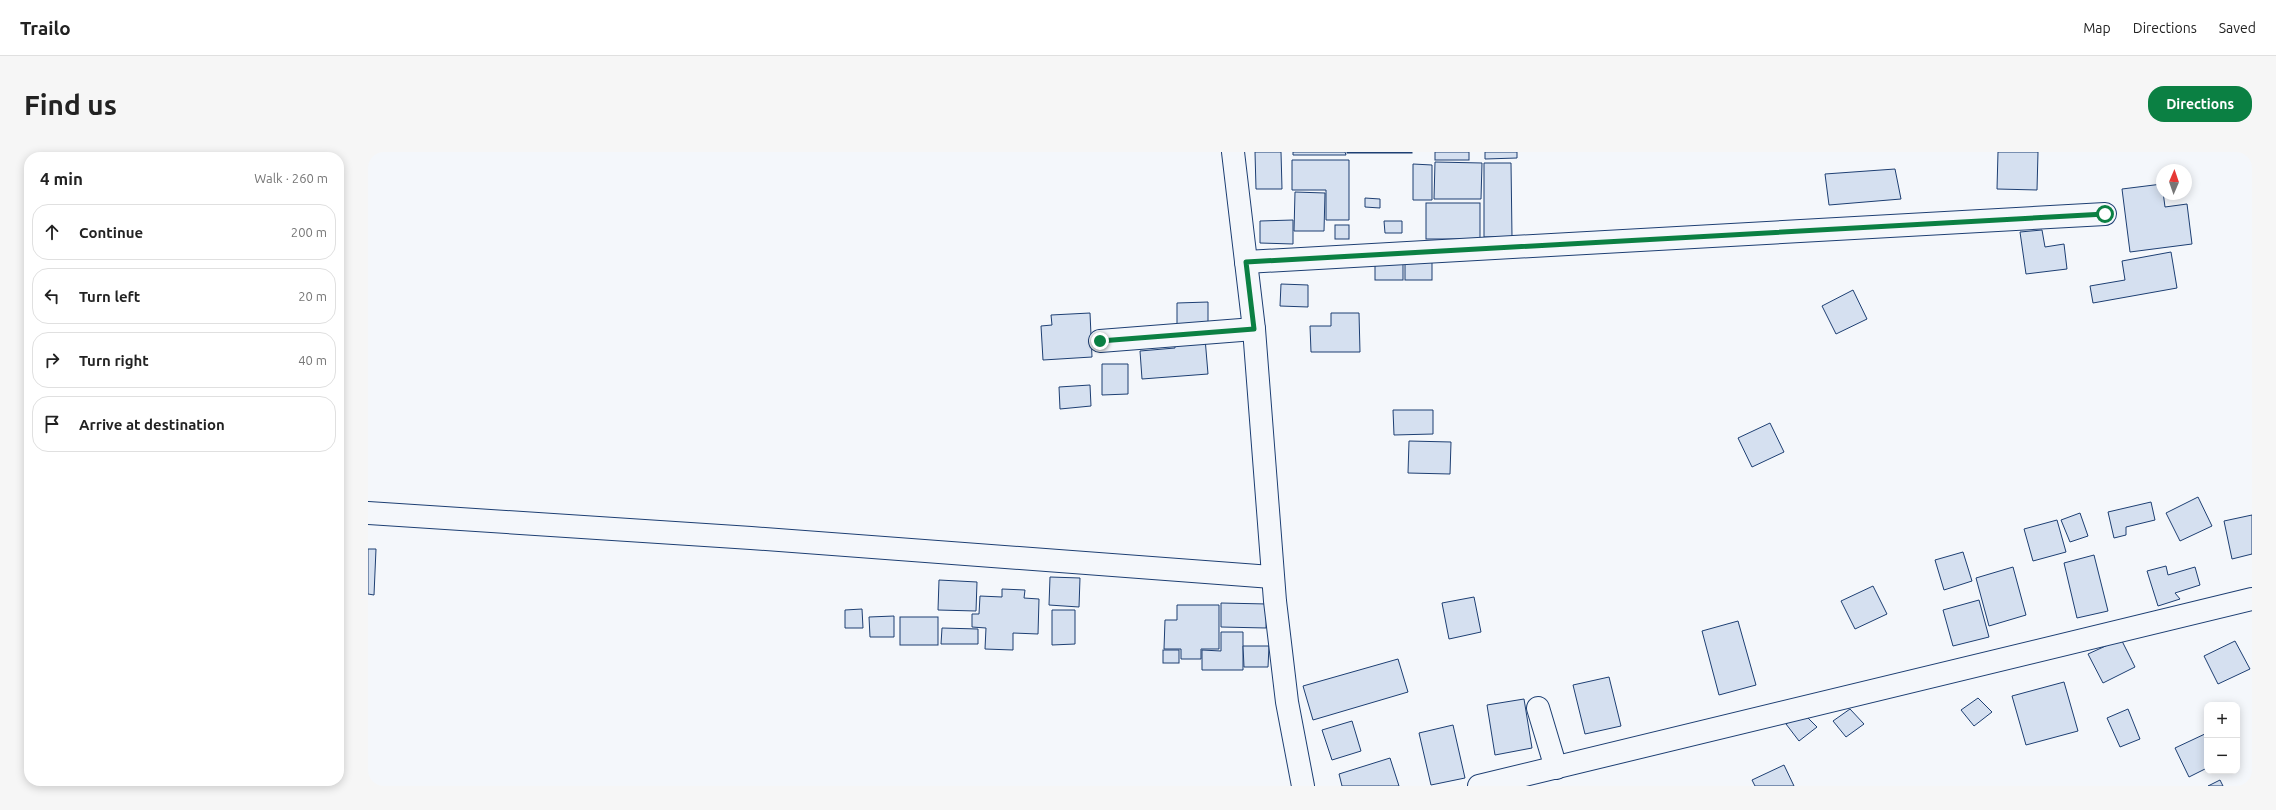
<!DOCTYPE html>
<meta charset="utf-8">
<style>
body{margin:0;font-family:Ubuntu,sans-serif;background:#f6f6f6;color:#222}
.controls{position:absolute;right:12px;bottom:12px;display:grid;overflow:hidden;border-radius:8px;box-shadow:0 2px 10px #0003}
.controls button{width:36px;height:36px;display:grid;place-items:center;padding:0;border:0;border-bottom:1px solid #e0e0e0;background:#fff;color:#222;font:20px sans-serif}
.compass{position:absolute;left:1788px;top:12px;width:36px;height:36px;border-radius:50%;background:#fff;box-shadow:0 2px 10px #0003;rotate:2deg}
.stop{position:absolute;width:12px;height:12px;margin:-9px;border:3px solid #0b8043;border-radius:50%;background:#fff}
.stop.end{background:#0b8043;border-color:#fff;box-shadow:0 1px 4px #0008}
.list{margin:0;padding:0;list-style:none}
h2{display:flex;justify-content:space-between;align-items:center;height:52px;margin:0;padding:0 16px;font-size:17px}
h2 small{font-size:13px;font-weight:400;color:#767676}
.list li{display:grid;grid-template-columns:26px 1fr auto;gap:12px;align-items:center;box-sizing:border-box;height:56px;margin:0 8px 8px;padding:0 8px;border:1px solid #e0e0e0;border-radius:16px}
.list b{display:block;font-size:15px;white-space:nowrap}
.list em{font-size:13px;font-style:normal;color:#767676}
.icon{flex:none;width:22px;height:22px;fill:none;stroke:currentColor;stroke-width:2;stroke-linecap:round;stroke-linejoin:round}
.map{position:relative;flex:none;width:1884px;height:634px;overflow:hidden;border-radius:16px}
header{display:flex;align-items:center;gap:24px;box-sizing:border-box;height:56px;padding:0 20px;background:#fff;border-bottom:1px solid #e0e0e0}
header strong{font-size:19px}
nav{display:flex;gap:22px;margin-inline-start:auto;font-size:14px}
.intro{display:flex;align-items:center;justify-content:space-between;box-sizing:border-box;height:96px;padding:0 24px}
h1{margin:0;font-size:28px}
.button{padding:10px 18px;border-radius:16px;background:#0b8043;color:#fff;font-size:14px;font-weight:700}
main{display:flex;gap:24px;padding:0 24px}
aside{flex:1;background:#fff;border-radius:16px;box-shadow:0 2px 10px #0003}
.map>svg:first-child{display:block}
.building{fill:#d5e0f0;stroke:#1d3f73}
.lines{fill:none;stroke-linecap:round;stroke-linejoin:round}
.minor-casing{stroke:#1d3f73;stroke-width:24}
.minor{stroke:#f4f7fb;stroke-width:22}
.route{stroke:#0b8043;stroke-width:5}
</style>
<header>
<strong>Trailo</strong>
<nav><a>Map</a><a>Directions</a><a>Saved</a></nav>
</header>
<div class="intro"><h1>Find us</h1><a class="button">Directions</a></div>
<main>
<aside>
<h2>4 min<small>Walk · 260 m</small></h2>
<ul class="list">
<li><svg class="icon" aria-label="ahead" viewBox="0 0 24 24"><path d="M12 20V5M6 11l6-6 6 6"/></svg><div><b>Continue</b></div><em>200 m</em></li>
<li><svg class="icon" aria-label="left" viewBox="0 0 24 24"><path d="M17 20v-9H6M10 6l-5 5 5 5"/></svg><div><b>Turn left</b></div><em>20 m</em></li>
<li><svg class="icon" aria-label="right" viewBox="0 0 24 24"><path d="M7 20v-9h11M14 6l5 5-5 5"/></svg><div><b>Turn right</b></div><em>40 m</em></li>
<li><svg class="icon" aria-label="arrive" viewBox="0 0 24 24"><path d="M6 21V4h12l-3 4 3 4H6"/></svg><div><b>Arrive at destination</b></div></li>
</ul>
</aside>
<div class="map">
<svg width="1884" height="634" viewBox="0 0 1884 634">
<rect width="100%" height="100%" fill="#f4f7fb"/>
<g class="building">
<polygon points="887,0 913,0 914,37 888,37"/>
<polygon points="925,0 977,0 978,3 925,3"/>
<rect x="979" y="0" width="65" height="1"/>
<rect x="1067" y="0" width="34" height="8"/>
<polygon points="1117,0 1149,0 1149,6 1117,7"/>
<polygon points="1630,0 1670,0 1669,38 1629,37"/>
<polygon points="924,8 981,8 981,68 958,68 958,38 924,38"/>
<polygon points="1067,10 1114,11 1113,47 1066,47"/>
<polygon points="1116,11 1143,11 1144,85 1116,85"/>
<polygon points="1045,12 1064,13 1064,48 1045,48"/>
<polygon points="1527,17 1533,47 1461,53 1457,22"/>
<polygon points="1794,32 1797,55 1819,52 1824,92 1762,100 1754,37"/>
<polygon points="927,40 957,41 956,79 926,79"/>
<polygon points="997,46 1012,47 1012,56 997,55"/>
<rect x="1058" y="51" width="54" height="36"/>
<polygon points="925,68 925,92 892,91 892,69"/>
<polygon points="1016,69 1034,69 1034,81 1017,81"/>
<rect x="967" y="73" width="14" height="14"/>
<polygon points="1674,78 1677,95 1696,92 1699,117 1658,122 1652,80"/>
<polygon points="1803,100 1809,136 1725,151 1722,134 1757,128 1754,109"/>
<rect x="1007" y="107" width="28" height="21"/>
<rect x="1037" y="107" width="27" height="21"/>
<polygon points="913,132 940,133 940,155 912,154"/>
<polygon points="1485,138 1499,167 1468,182 1454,154"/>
<polygon points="840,150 840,175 809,176 809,151"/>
<polygon points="722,161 724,205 675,208 673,174 684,173 683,163"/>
<polygon points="963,161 991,161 992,200 943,200 942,174 963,174"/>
<polygon points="837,186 840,222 774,227 772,199 807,196 807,189"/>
<polygon points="734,212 760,212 760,242 734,243"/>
<polygon points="722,233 723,254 692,257 691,235"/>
<polygon points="1025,258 1065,258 1065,282 1026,283"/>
<polygon points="1402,271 1416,300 1384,315 1370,286"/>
<polygon points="1041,289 1083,290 1082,322 1040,321"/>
<polygon points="1830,345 1844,374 1812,389 1798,361"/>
<polygon points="1783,350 1787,368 1758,375 1758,383 1746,386 1740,360"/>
<polygon points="1712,361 1720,384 1702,390 1693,368"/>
<polygon points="1884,363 1884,402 1864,407 1856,369"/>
<polygon points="1689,368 1698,400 1665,409 1656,377"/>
<polygon points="0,397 8,397 6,443 0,442"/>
<polygon points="1595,400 1604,429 1576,438 1567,408"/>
<polygon points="1726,403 1740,459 1709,466 1696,411"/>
<polygon points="1798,414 1800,423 1827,415 1832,433 1807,441 1812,447 1790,454 1779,419"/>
<polygon points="1645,415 1658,463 1621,474 1608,426"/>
<polygon points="682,425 712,426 711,455 681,453"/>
<polygon points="571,428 609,430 608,459 570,458"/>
<polygon points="1505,434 1519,462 1487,477 1473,449"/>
<polygon points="634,437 657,438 656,446 671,447 670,482 645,481 645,498 617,497 618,476 604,475 604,462 611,462 612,444 634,445"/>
<polygon points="1106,445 1113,480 1081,487 1074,451"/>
<polygon points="1611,448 1621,485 1585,494 1575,458"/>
<polygon points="853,451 899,452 898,476 853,475"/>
<polygon points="809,453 851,453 851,497 833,497 833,507 813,507 813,497 796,497 797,468 809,468"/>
<polygon points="494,457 495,476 477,476 477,458"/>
<polygon points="684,458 707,458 707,492 684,493"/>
<polygon points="526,464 526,485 502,485 501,465"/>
<rect x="532" y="465" width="38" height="28"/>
<polygon points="1370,469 1388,533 1351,543 1334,479"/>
<polygon points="574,476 610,477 610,492 573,492"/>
<polygon points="853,480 875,480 875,518 834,518 834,498 853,499"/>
<polygon points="1753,487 1767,515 1735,531 1720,502"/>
<polygon points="1867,489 1882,517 1850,532 1836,504"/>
<polygon points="875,494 901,494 900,515 876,515"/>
<rect x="795" y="498" width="16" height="13"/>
<polygon points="1030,507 1040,540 945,568 935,534"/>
<polygon points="1241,525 1253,574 1217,582 1205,533"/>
<polygon points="1696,530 1710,579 1658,593 1644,544"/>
<polygon points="1610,546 1624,560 1606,574 1593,558"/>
<polygon points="1156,547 1164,596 1127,603 1119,553"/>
<polygon points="1482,557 1496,572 1478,585 1465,569"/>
<polygon points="1760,557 1772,587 1752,595 1739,566"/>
<polygon points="1435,561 1449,575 1431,589 1418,572"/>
<polygon points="984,569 993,599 964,608 954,578"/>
<polygon points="1085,573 1097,626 1063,633 1051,581"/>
<polygon points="1839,581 1839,616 1821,625 1807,596"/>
<polygon points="1022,606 1031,634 974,634 971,622"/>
<polygon points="1416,613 1426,634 1387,634 1384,628"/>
<polygon points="1852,628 1855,634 1840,634"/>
</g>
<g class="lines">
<g class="minor-casing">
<g id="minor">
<polyline points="865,0 886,177 907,449 919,550 935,634"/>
<polyline points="878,110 1737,62"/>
<polyline points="732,189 886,177"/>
<polyline points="0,361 383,386 904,425"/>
<polyline points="1170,556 1188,616"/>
<polyline points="1111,634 1884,447"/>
</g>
</g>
<use href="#minor" class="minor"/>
</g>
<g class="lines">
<polyline class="route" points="732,189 886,177 878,110 1737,62"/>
</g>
</svg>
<div class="controls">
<button>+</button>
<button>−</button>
</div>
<svg class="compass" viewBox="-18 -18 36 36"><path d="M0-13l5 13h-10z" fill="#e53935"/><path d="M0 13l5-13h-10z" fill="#767676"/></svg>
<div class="stop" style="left:1737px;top:62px"></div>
<div class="stop end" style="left:732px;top:189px"></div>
</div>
</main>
